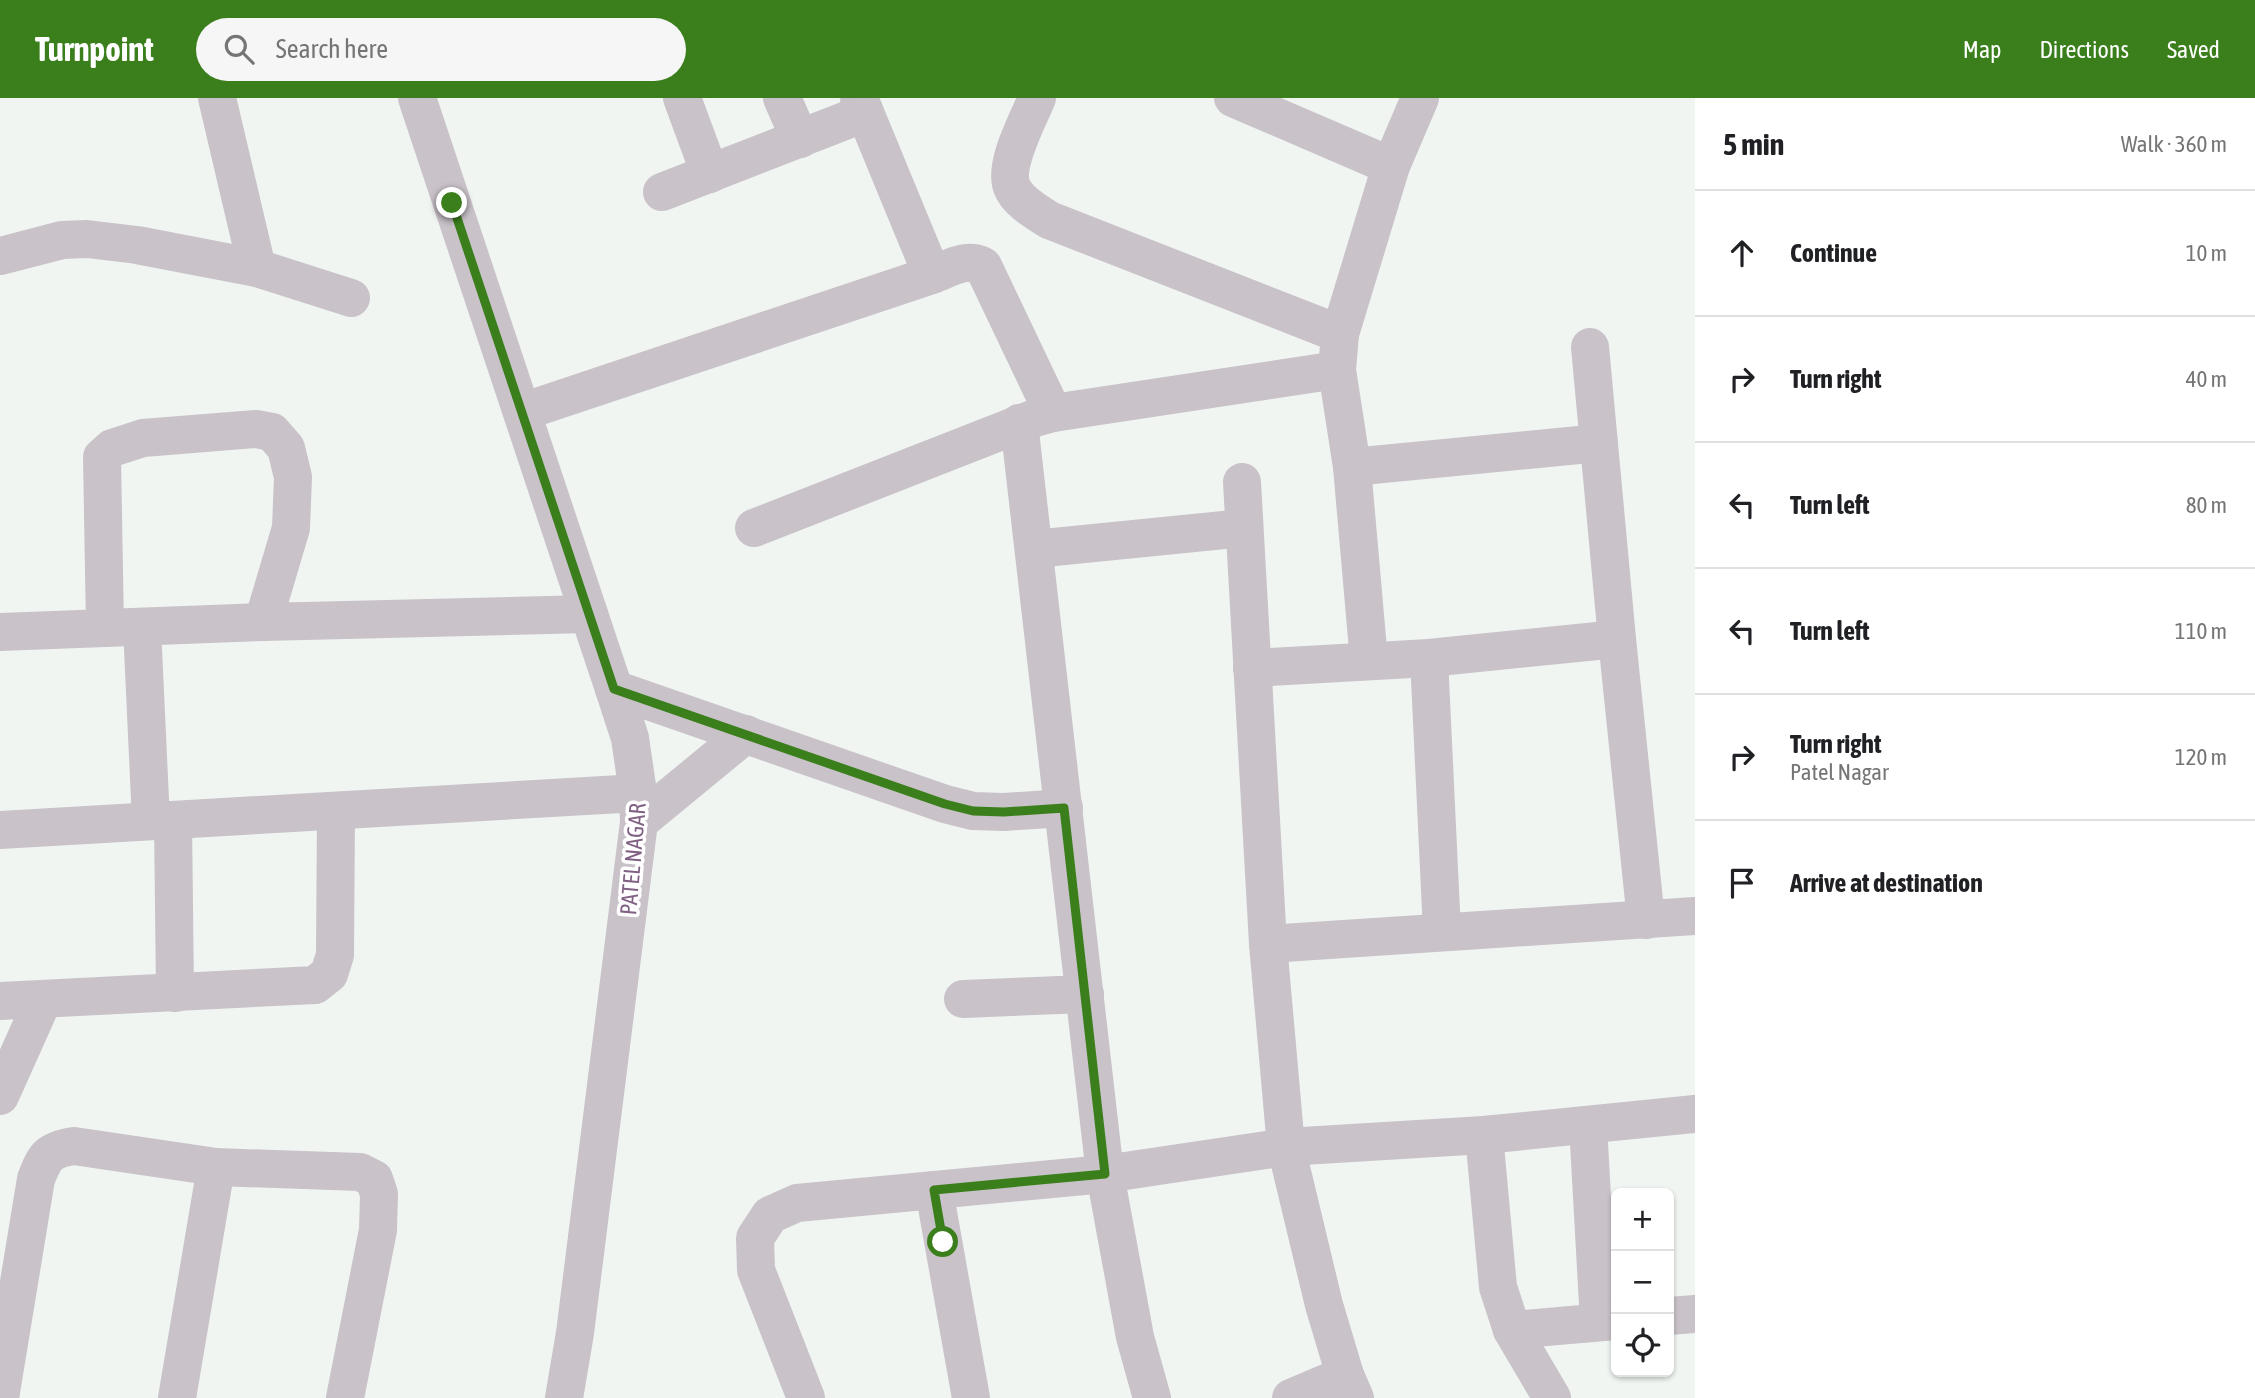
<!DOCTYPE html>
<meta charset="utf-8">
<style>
body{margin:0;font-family:"Asap Condensed",sans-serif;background:#f6f6f6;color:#202124}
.controls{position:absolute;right:21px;bottom:21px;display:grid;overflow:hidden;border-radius:10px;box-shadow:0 2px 5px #0004}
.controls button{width:63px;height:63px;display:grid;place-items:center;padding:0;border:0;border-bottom:2px solid #e0e0e0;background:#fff;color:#202124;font:35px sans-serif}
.stop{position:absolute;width:21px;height:21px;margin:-16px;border:5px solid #3b7f1c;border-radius:50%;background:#fff}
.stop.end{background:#3b7f1c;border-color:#fff;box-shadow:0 2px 7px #0008}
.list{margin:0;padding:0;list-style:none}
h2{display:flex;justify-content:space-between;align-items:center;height:91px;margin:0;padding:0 28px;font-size:30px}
h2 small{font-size:23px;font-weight:400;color:#757577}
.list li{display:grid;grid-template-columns:46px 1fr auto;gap:21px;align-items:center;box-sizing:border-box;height:126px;padding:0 28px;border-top:2px solid #e0e0e0}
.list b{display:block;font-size:26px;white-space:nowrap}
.list p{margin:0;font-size:23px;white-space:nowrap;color:#757577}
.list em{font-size:23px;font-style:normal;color:#757577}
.icon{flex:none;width:38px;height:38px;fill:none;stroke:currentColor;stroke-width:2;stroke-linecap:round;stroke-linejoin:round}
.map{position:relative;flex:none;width:1695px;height:1300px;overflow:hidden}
header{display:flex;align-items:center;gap:42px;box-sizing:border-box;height:98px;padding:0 35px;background:#3b7f1c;color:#fff}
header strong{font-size:33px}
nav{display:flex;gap:38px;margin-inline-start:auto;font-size:24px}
.search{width:490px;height:63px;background:#f6f6f6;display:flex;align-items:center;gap:18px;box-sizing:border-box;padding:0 24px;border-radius:38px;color:#757577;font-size:26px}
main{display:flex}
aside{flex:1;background:#fff}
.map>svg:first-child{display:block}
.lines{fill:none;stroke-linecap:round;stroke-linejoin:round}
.minor{stroke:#c9c2c9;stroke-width:38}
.route{stroke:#3b7f1c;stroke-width:9}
.labels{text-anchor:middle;stroke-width:7;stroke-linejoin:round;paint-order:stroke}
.street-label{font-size:23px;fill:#806184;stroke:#fff}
</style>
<header>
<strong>Turnpoint</strong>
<div class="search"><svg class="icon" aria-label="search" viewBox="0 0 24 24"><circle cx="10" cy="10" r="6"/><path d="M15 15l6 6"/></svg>Search here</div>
<nav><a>Map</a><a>Directions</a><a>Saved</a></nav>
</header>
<main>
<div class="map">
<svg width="1695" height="1300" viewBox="0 0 1695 1300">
<rect width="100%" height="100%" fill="#f0f5f2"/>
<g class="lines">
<g class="minor">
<polyline points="217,0 257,170"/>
<polyline points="417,0 614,591 630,640 638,695 639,724 575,1235 564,1300"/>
<polyline points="682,0 710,76"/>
<polyline points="782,0 800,41"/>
<polyline points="859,0 932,177"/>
<path d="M 1037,0 C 1028,22 1003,67 1012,89 C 1018,104 1037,114 1049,122 L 1340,236"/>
<polyline points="1233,0 1391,68"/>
<polyline points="662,94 865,15"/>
<polyline points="0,158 62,142 87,141 137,147 257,170 351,200"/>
<polyline points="1590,249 1617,541 1646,822"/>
<path d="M 522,314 L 932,177 C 949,171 966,159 983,168 L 1053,315"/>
<polyline points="1019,325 1105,1076 1135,1239 1152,1300"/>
<polyline points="1352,369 1599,345"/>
<polyline points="1242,384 1268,846 1286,1049 1324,1207 1345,1277 1355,1300"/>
<polyline points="754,430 1035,320 1053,315 1337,272"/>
<polyline points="1034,451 1244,430"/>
<polyline points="142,529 151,723"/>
<polyline points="105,530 102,359 112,350 143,340 256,331 272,334 286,350 293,379 291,430 263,524"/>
<polyline points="0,534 263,524 589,516"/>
<polyline points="1429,560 1442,834"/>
<polyline points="1369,563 1352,369 1337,272 1340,236 1391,68 1420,0"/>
<polyline points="1252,570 1429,560 1617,541"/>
<polyline points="614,591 945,706 973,713 1004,714 1064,710"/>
<polyline points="173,722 175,895"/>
<polyline points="639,724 746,636"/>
<polyline points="0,732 638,695"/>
<polyline points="1268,846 1695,818"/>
<polyline points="963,901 1085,896"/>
<polyline points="0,903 315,887 329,876 335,857 336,713"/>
<polyline points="0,998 43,902"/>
<polyline points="1588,1027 1599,1224"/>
<polyline points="1484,1037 1498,1189 1512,1232 1552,1300"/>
<polyline points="934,1092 971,1300"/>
<polyline points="1669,1218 1695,1216"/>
<polyline points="1512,1232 1616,1223"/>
<path d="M 0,1300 L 36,1081 C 45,1058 48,1052 74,1048 L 216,1069 L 360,1074 L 374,1081 L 379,1096 L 378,1132 L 345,1300"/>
<polyline points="177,1300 216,1069"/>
<polyline points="806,1300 756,1172 755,1140 770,1117 797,1105 1105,1076 1286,1049 1484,1037 1695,1016"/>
<polyline points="1291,1300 1345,1277"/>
</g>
</g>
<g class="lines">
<polyline class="route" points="452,105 614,591 945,706 973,713 1004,714 1064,710 1105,1076 934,1092 943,1144"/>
</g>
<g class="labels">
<g class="street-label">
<text transform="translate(633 761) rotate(-85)" y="8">PATEL NAGAR</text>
</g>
</g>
</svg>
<div class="controls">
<button>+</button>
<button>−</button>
<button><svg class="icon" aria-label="locate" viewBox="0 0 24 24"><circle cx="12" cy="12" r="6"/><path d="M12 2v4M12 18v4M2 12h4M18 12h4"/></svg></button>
</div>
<div class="stop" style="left:943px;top:1144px"></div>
<div class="stop end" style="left:452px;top:105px"></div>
</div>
<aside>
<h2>5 min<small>Walk · 360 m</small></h2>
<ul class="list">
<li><svg class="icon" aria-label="ahead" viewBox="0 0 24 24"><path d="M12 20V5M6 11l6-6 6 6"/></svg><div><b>Continue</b></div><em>10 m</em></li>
<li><svg class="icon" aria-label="right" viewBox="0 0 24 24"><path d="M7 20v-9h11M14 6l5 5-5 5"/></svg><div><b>Turn right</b></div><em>40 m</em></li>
<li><svg class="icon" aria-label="left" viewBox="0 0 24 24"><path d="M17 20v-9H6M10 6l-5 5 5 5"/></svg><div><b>Turn left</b></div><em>80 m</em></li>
<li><svg class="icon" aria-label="left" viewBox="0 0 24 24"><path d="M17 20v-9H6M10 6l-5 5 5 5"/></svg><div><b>Turn left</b></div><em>110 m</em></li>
<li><svg class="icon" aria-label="right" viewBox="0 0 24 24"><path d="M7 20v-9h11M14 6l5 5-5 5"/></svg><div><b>Turn right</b><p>Patel Nagar</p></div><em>120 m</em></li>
<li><svg class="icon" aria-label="arrive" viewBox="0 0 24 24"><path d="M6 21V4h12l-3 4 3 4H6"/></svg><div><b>Arrive at destination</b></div></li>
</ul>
</aside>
</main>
